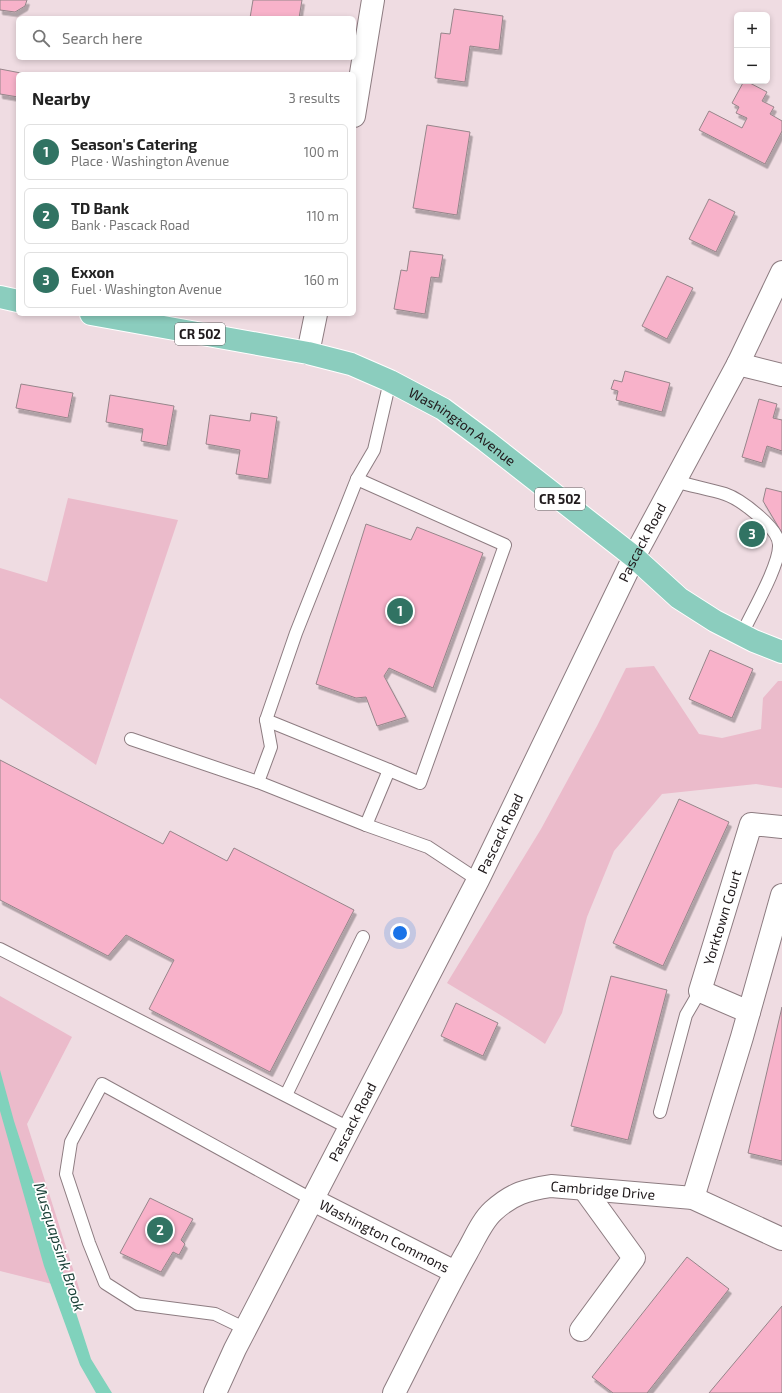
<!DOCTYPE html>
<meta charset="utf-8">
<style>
body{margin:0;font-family:"Exo 2",sans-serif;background:#f6f6f6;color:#222}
.controls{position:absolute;right:12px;top:12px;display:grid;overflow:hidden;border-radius:6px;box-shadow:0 2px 6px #0003}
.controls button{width:36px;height:36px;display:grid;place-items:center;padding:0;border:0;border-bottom:1px solid #e0e0e0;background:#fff;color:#222;font:20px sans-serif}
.you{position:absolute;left:400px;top:933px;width:14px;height:14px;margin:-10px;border:3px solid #fff;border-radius:50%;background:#1a73e8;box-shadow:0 0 0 6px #1a73e833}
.badge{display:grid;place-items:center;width:26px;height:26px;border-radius:50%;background:#317363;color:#fff;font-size:13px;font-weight:700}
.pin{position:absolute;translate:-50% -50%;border:2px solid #fff;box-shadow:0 1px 4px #0006}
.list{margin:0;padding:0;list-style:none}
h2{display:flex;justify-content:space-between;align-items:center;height:52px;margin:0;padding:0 16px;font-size:17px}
h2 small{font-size:13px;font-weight:400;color:#767676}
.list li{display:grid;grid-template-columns:26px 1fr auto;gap:12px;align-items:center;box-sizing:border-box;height:56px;margin:0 8px 8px;padding:0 8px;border:1px solid #e0e0e0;border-radius:6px}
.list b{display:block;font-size:15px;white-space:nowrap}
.list p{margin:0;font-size:13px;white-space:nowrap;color:#767676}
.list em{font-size:13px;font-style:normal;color:#767676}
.icon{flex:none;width:22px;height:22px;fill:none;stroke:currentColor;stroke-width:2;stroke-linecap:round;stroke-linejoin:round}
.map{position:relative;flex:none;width:782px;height:1393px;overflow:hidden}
.search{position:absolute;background:#fff;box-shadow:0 2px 6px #0003;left:16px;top:16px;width:340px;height:44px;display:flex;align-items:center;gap:10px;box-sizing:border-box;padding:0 14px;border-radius:6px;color:#767676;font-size:15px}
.panel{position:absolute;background:#fff;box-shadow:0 2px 6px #0003;left:16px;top:72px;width:340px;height:244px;border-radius:6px}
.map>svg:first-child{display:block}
.green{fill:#ebbbcb}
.water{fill:#80d2bc}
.building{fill:#f8b2ca;stroke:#96858a;filter:url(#shadow)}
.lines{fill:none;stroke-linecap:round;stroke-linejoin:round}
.service-casing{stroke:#8d7c81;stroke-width:14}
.minor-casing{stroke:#8d7c81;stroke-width:24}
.tertiary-casing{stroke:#8d7c81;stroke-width:24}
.primary-casing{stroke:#fff;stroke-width:24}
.service{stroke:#fff;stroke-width:12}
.minor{stroke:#fff;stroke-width:22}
.tertiary{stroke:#fff;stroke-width:22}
.primary{stroke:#8bcdbe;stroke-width:22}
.labels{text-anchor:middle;stroke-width:3.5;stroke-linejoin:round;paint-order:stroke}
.shield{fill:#fff;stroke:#635f60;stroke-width:1}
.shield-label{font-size:13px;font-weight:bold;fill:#201a1c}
.street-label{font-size:14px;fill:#201a1c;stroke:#fff}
.water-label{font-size:15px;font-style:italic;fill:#1b4138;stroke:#fff}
</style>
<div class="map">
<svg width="782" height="1393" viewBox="0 0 782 1393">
<defs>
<filter id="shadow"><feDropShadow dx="2.5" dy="4.5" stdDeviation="0" flood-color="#0004"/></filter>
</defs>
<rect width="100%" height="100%" fill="#efdce2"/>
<g class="green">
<polygon points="68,498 178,520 96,765 0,698 0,568 47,582"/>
<path d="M 654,666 L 699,734 L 722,738 L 761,729 L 763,698 L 778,681 L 782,681 L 782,788 L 756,784 L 662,794 L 614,851 L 587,917 L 562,1013 L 545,1044 C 514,1022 480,1003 447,983 L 541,829 L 597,726 L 626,668 Z"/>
<polygon points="0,996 72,1037 27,1124 80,1291 0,1271"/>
</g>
<polygon class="water" points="0,1070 14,1121 91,1359 112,1393 96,1393 80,1365 44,1266 0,1111"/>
<g class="building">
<polygon points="0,0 27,0 25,6 15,12 0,10"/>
<polygon points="253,0 302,0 299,18 250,18"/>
<polygon points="454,9 503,16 499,50 470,46 465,82 435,78 441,33 450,34"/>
<polygon points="0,69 26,74 18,74 18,97 0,94"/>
<polygon points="744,81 746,81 767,92 762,101 774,107 770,114 782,121 782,131 765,164 699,130 709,111 742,128 747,118 736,113 739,107 732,103"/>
<polygon points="427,125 470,132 457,215 413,208"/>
<polygon points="709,199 735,212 716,252 689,239"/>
<polygon points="410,251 443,255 439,278 431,277 425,314 394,309 401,270 407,271"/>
<polygon points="667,276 693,288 667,339 642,326"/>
<polygon points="625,371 670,383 662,412 616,400 618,391 611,389 614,380 622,382"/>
<polygon points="21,384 73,393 68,418 16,408"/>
<polygon points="110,395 174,406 167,446 141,441 143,429 106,422"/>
<polygon points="759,399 777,404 773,418 782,420 782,451 767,446 762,463 742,457"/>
<polygon points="251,413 277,417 268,479 236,474 240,450 206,444 210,415 250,421"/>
<polygon points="766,488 782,492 782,533 763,501"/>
<polygon points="366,524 411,540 417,527 483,553 433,688 389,668 384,676 406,717 377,726 366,697 356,698 316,684"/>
<polygon points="710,650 753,669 732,718 689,699"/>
<polygon points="0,760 163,844 170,831 227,861 234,848 354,910 270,1072 149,1009 174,960 126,935 108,956 0,900"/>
<polygon points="679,799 729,822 663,966 613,943"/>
<polygon points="611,976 667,990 628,1140 571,1126"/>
<polygon points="456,1003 498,1023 483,1056 441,1036"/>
<polygon points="782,1007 782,1161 748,1153"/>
<polygon points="150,1198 193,1219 181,1240 185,1244 179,1255 173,1252 161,1272 120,1253"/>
<polygon points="687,1257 729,1289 647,1393 613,1393 592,1377"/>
<polygon points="782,1306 782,1392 781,1393 709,1393"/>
</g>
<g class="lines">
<g class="service-casing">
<g id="service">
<polyline points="390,381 374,450 357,479 296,633 266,720 389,770 366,825 428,847 478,880"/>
<polyline points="357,479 505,545 420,783 389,770"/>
<path d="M 675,481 C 691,486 709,489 725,494 C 740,499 779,528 779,545 C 780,565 751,614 742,634"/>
<polyline points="131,739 258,782 271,747 266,720"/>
<polyline points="258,782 366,825"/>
<polyline points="0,949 349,1128"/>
<polyline points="286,1095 363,937"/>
<polyline points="660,1112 686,1015 700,991"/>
<polyline points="246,1329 215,1314 138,1304 105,1283 89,1243 66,1174 71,1142 102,1084 313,1200"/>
</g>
</g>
<g class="minor-casing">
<g id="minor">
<polyline points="354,116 373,0"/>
<polyline points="308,353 316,314"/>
<polyline points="738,364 782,375"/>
<path id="s1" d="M 749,1012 L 700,991 L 751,824 L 782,827"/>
<polyline points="693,1198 742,1037 782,895"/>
<path id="s2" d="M 313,1200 L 455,1272"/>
<polyline points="581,1330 634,1258 584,1189"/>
<path id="s3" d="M 394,1393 C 418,1346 441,1298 467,1252 C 475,1238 482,1221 493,1211 C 513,1193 526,1190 551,1186 L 693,1198 L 782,1239"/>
</g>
</g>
<g class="tertiary-casing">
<g id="tertiary">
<path id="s4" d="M 215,1393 L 235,1349 L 478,880 L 634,557 L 738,364 L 782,272"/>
</g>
</g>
<g class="primary-casing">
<g id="primary">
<polyline points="0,297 18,301"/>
<path id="s5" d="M 91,314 L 308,353 L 351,364 L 390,381 L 443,409 L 486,441 L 634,557 L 679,598 L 715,621 L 754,641 L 782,652"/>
</g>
</g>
<use href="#service" class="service"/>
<use href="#minor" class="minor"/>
<use href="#tertiary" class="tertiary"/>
<use href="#primary" class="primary"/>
</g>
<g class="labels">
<g class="shield">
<rect x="175" y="323" width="50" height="22" rx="3"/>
<rect x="535" y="488" width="50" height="22" rx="3"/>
</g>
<g class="shield-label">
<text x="200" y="339">CR 502</text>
<text x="560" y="504">CR 502</text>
</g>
<g class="street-label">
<text dy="5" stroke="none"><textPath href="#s5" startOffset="393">Washington Avenue</textPath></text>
<text dy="5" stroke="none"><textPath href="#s4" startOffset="952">Pascack Road</textPath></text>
<text dy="5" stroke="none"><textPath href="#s4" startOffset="628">Pascack Road</textPath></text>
<text dy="5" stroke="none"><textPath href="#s1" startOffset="130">Yorktown Court</textPath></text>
<text dy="5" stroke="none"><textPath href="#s4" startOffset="304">Pascack Road</textPath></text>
<text dy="5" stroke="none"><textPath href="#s3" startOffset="324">Cambridge Drive</textPath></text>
<text dy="5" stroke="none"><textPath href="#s2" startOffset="80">Washington Commons</textPath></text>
</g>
<g class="water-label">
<text transform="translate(59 1247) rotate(72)" y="5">Musquapsink Brook</text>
</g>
</g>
</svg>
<div class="controls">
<button>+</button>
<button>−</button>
</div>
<div class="you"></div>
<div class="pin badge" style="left:400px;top:611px">1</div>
<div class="pin badge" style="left:160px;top:1230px">2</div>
<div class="pin badge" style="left:752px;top:534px">3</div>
<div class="search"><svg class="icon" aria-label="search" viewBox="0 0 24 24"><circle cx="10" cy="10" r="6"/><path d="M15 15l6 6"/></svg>Search here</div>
<section class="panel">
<h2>Nearby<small>3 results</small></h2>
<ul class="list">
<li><span class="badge">1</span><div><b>Season's Catering</b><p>Place · Washington Avenue</p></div><em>100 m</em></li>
<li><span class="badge">2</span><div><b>TD Bank</b><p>Bank · Pascack Road</p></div><em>110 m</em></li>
<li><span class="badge">3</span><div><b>Exxon</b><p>Fuel · Washington Avenue</p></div><em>160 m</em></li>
</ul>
</section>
</div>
